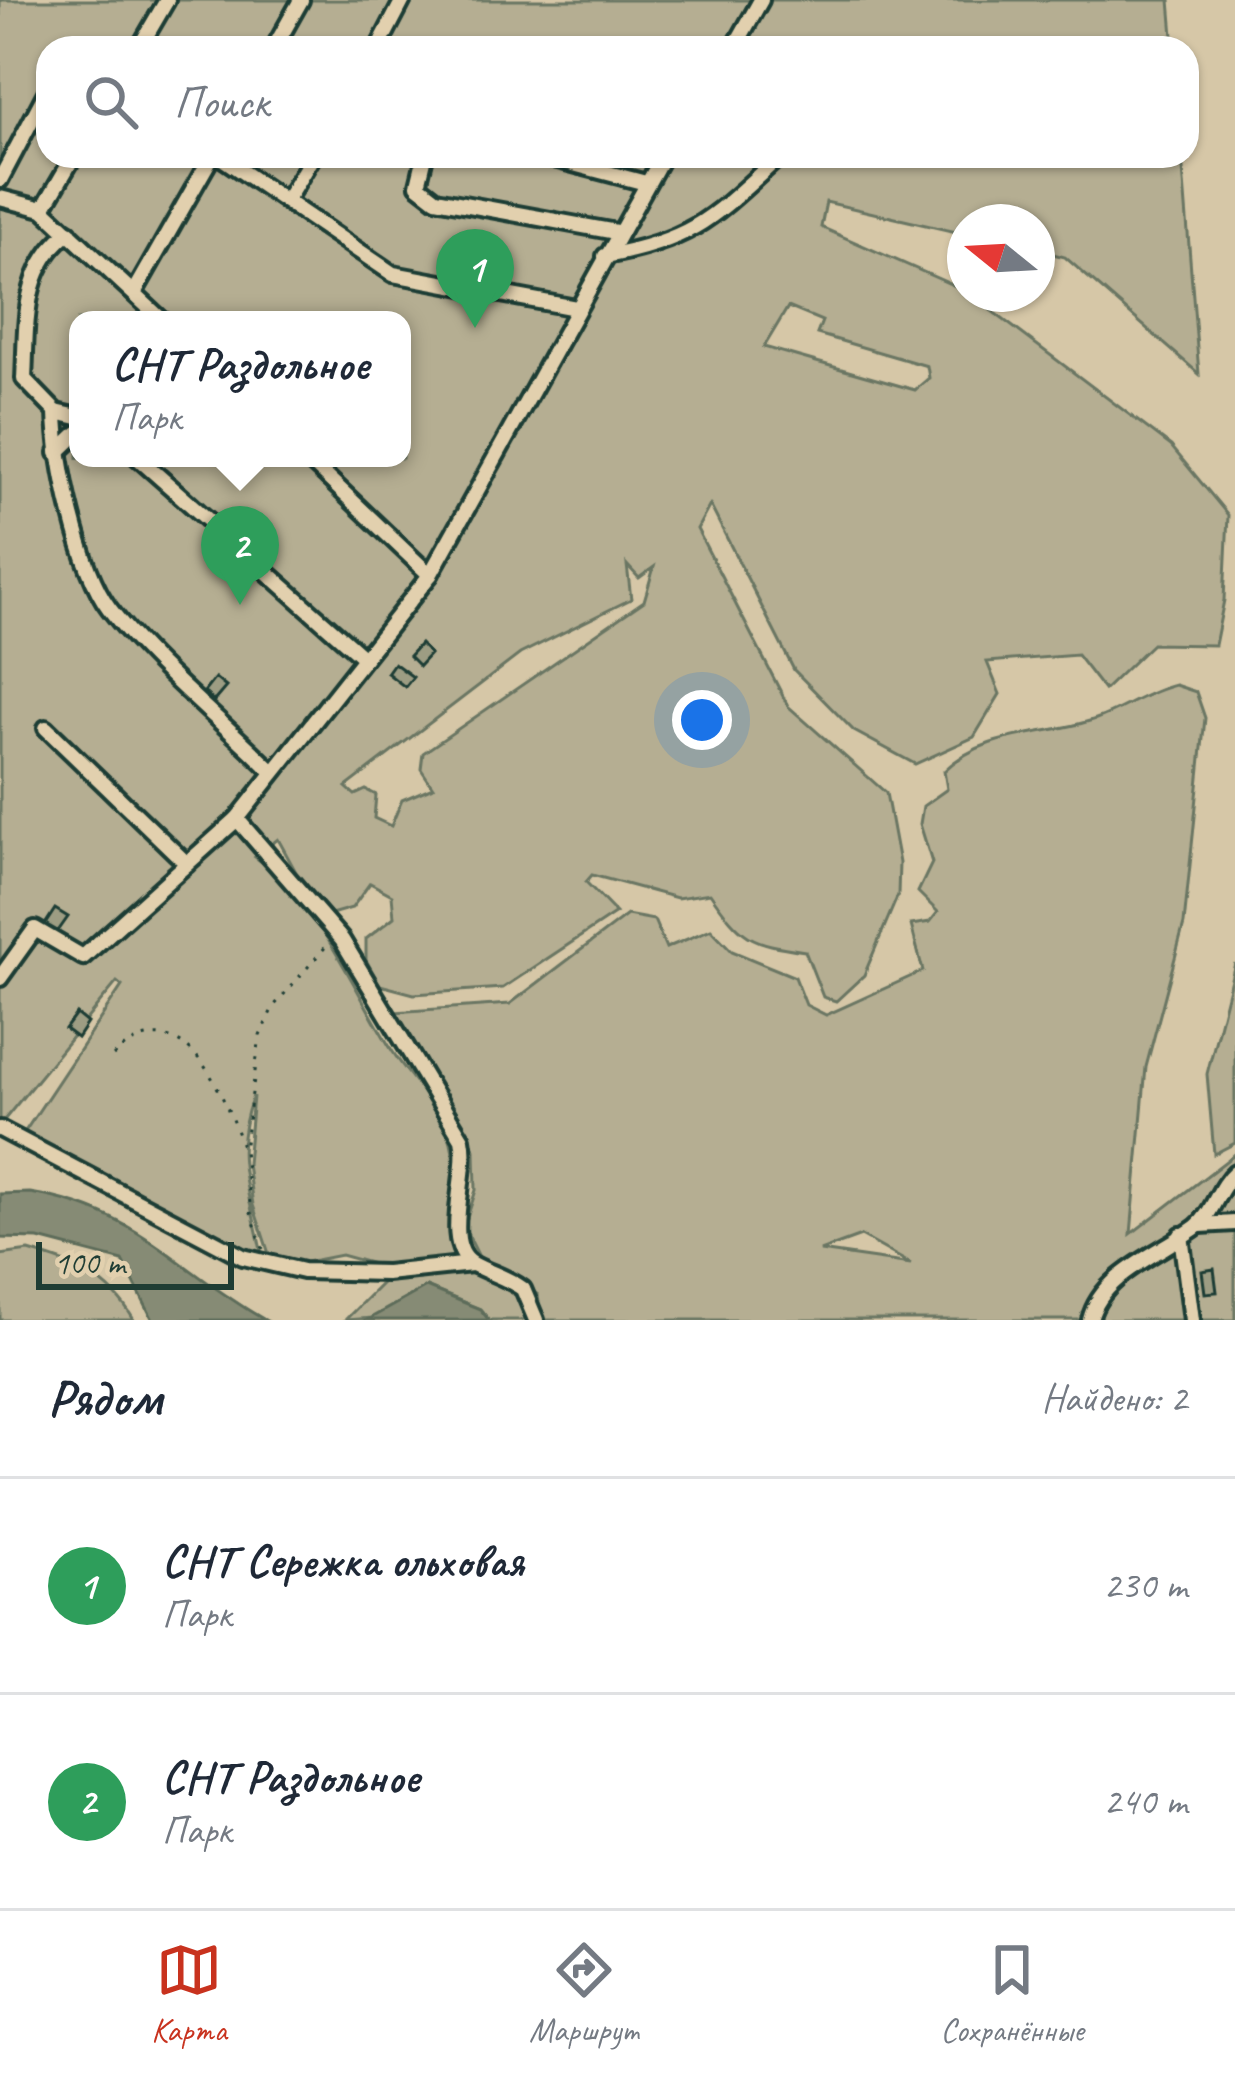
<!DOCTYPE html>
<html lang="ru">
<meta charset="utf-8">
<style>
body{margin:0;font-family:Caveat,sans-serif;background:#f6f6f7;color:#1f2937}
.compass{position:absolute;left:947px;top:204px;width:108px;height:108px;border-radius:50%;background:#fff;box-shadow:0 3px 9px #0004;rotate:288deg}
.scale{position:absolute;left:36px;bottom:30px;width:198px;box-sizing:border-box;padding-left:12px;border:6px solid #1f3d34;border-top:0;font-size:33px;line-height:42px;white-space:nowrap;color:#1f3d34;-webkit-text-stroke:9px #e2d0ae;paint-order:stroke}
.you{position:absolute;left:702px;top:720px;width:42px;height:42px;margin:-30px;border:9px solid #fff;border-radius:50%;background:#1a73e8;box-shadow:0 0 0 18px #1a73e833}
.badge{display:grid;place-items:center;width:78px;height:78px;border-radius:50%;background:#c8321e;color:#fff;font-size:39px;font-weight:700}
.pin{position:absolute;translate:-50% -99px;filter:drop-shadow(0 3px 6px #0008)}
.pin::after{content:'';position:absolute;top:63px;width:42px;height:36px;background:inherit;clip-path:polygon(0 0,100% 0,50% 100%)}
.popup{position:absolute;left:69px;top:311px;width:342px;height:156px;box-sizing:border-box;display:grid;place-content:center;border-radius:24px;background:#fff;filter:drop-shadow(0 3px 9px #0005);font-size:39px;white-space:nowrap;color:#747a83}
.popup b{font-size:45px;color:#1f2937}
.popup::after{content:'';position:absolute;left:50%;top:100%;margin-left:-24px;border:24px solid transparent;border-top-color:#fff}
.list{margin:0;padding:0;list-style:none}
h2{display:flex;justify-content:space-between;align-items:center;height:156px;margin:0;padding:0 48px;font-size:51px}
h2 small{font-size:39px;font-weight:400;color:#747a83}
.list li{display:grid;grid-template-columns:78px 1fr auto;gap:36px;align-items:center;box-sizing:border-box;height:216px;padding:0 48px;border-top:3px solid #e0e1e3}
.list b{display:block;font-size:45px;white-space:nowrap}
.list p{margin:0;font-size:39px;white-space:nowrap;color:#747a83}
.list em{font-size:39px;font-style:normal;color:#747a83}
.icon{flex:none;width:66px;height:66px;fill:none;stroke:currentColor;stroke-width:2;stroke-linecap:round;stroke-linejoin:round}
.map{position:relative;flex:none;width:1235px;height:1320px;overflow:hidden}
.search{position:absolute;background:#fff;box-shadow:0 3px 9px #0004;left:36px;right:36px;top:36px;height:132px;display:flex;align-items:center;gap:30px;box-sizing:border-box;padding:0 42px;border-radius:36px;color:#747a83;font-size:45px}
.sheet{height:588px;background:#fff}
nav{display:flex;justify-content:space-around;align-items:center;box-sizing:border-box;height:168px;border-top:3px solid #e0e1e3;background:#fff;font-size:33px;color:#747a83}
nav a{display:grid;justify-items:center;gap:6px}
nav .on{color:#c8321e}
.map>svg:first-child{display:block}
.green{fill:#b5ae92;stroke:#6a7663;stroke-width:3;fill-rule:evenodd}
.water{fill:#868b74;stroke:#5d6c5a;stroke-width:3}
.building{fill:#9d9d83;stroke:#1f3d34;stroke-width:3}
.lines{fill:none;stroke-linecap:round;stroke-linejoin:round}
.minor-casing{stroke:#1f3d34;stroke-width:22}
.path{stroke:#1f3d34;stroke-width:3;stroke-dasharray:3 9;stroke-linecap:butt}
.minor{stroke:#e2d0ae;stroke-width:14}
</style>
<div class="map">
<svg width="1235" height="1320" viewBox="0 0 1235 1320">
<rect width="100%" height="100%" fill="#d6c7a7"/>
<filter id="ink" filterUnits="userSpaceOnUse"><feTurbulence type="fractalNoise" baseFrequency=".00833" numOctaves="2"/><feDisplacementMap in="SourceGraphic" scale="24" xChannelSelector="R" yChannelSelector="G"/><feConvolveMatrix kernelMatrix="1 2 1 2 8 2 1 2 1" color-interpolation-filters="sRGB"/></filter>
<g filter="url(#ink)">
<g class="green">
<path d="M 0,0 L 1170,0 L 1174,48 L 48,48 L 48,156 L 1182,156 L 1199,374 L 1065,257 L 1037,250 L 1037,222 L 965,222 L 965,234 L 826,202 L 821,227 L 964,290 L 1171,446 L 1228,515 L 1224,600 L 1215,645 L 1152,644 L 1104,690 L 1077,655 L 987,662 L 1000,694 L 974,737 L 915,764 L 854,731 L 794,670 L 710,505 L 697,529 L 788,706 L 886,793 L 899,863 L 898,895 L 864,975 L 836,1001 L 823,997 L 805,951 C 749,943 742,939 710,893 L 677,898 L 592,875 L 586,882 L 616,913 L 503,988 L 414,994 L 380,985 L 366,960 L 366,939 L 394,917 L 392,895 L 370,883 L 352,908 L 331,914 L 296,872 L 278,839 L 255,857 C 319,902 352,987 393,1052 C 410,1079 439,1106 449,1136 C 464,1178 434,1223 465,1259 L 395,1270 L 341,1255 L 281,1267 L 272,1263 L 253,1205 L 247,1164 L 253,1096 C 229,1159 251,1193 262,1256 L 22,1136 L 122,986 L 117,982 L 0,1125 ZM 788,307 L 822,321 L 817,334 L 927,366 L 929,378 L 915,390 L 764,347 ZM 78,320 L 402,320 L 402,458 L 78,458 ZM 627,565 L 639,578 L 654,567 L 644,601 L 423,753 L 421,769 L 433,787 L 402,800 L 391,826 L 374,818 L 376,795 L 366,790 L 355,795 L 346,787 L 520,654 L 631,599 Z"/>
<path d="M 1175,685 L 1196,692 L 1205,718 L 1184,924 L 1146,1067 L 1131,1234 L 1235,1154 L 1235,1320 L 541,1320 L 538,1295 L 479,1257 L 464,1227 L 476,1190 L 475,1150 L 393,1012 L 510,1004 L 627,915 L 654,920 L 666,948 L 711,929 L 732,951 L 795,977 L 806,1005 L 826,1015 L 923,971 L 911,925 L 930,922 L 938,912 L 918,892 L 932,863 L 920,824 L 923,806 L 947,789 L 944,771 C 985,730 1045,737 1096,719 C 1124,709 1146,692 1175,685 ZM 861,1236 L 911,1264 L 820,1251 Z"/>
<polygon points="1235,963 1235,1143 1214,1154 1207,1074"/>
<path d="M 29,1251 C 76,1265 108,1276 134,1320 L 0,1320 L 0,1255 Z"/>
<polygon points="488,1272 525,1300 532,1320 489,1320 480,1309 426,1287 373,1318 345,1320 387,1278"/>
</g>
<g class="water">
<path d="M 30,1193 C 139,1210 175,1269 265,1320 L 153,1320 L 123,1261 L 39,1239 L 0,1238 L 0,1194 Z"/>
<polygon points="426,1287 480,1309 489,1320 367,1320"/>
</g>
<g class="building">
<polygon points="227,548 240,560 232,570 218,558"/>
<polygon points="420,644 430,654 419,666 409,656"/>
<polygon points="394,663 413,677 405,687 387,673"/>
<polygon points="215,678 226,687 214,701 204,692"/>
<polygon points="55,909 68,917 56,934 44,926"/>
<polygon points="76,1014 87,1023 77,1038 65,1029"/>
<polygon points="1214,1269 1217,1292 1205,1293 1202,1271"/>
</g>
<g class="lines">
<g class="minor-casing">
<g id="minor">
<polyline points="139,48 167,0"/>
<polyline points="274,48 301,0"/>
<polyline points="378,48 403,0"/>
<polyline points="734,48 761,0"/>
<polyline points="219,156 393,274 576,308"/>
<polyline points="425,156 418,185 436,199 616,232"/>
<polyline points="543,156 646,183"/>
<polyline points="0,180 48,89"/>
<polyline points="0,198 43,209 162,320"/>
<polyline points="286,201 313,156"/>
<polyline points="43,209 74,156"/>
<path d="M 69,232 C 21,268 27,324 24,379 L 56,412 C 57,462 79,568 109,608 C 149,661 224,723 273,772"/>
<path d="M 605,256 C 695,240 714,216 780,156"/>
<polyline points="134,293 212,156"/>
<polyline points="56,412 78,417"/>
<polyline points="57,453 78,433"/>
<polyline points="138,458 364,658"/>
<polyline points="307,458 430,575"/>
<polyline points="46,728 187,864"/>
<polyline points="0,978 35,929 83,957 237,819"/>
<polyline points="0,1129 243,1257 303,1271 386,1273 472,1264"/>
<polyline points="1200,1225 1235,1223"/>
<polyline points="1181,1235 1192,1320"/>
<path d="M 536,1320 L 523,1289 C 507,1277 489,1273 473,1264 C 440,1245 470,1174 462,1139 L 342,940 L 237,819 L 430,575 L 663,156"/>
<path d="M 1090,1320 C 1101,1274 1161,1253 1196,1227 C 1213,1214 1218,1187 1235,1172"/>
</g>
</g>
<g class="path">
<path d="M 113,1056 C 185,993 223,1092 243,1149"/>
<polyline points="263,1249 251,1213 244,1150 260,1036 273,1007 328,944"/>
</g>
<use href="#minor" class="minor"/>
</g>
</g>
</svg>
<svg class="compass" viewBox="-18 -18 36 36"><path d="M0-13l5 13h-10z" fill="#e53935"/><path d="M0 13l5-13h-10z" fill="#747a83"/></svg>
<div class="scale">100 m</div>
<div class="you"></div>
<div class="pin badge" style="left:475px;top:328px;background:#2e9e5b">1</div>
<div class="pin badge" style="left:240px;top:605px;background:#2e9e5b">2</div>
<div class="popup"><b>СНТ Раздольное</b>Парк</div>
<div class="search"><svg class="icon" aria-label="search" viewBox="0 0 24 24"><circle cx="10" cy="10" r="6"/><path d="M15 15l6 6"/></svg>Поиск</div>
</div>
<section class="sheet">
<h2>Рядом<small>Найдено: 2</small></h2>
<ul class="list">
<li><span class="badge" style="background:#2e9e5b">1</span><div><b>СНТ Сережка ольховая</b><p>Парк</p></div><em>230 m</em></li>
<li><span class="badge" style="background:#2e9e5b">2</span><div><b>СНТ Раздольное</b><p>Парк</p></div><em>240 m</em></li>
</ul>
</section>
<nav>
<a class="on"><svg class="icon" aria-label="map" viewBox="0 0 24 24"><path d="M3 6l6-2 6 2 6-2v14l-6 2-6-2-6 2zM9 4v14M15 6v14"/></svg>Карта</a>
<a><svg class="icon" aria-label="directions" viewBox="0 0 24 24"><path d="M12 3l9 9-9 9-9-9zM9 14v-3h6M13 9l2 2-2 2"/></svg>Маршрут</a>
<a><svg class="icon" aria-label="saved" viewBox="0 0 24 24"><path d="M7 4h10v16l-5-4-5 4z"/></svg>Сохранённые</a>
</nav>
